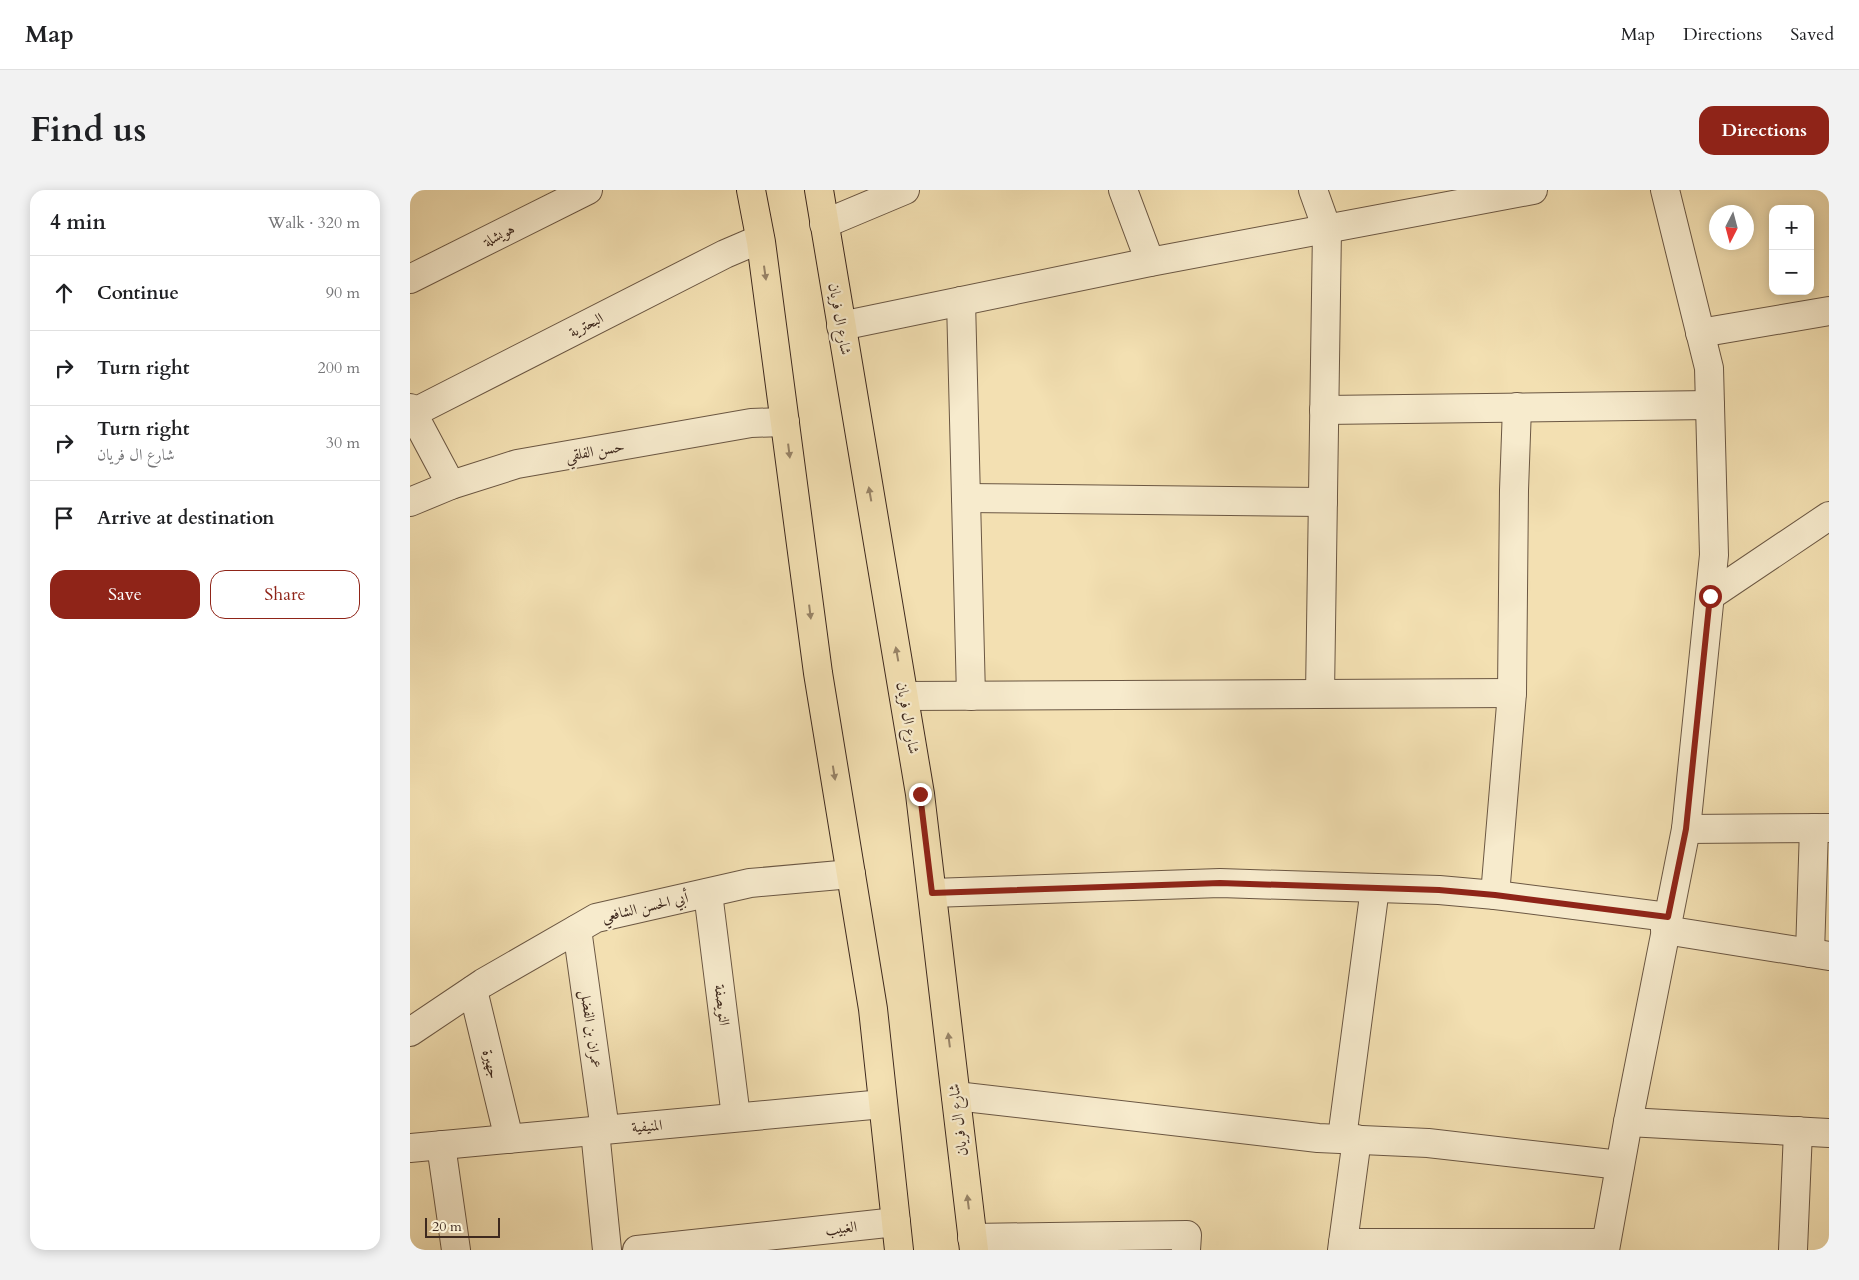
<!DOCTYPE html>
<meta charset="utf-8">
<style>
body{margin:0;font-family:Cardo,Amiri,serif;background:#f2f2f2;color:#202124}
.controls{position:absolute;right:15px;top:15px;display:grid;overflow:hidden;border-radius:10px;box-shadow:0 2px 12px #0003}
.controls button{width:45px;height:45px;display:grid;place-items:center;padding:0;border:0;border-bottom:1px solid #e0e0e0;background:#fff;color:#202124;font:25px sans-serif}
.compass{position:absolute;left:1299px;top:15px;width:45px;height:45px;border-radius:50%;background:#fff;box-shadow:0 2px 12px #0003;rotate:186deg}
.scale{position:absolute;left:15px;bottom:12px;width:75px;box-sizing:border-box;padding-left:5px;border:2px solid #3e291e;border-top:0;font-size:14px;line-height:18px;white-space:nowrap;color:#3e291e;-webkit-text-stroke:4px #f7ebcd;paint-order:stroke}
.stop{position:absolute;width:15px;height:15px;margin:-11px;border:4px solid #8f2418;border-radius:50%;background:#fff}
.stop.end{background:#8f2418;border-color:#fff;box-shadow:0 1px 5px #0008}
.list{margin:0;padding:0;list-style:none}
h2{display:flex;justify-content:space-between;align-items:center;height:65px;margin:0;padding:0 20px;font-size:21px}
h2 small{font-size:16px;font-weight:400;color:#757577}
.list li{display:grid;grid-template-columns:32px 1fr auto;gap:15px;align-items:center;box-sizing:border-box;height:75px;padding:0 20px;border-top:1px solid #e0e0e0}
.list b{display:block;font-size:19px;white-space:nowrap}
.list p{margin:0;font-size:16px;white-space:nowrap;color:#757577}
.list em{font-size:16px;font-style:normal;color:#757577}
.actions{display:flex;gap:10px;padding:15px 20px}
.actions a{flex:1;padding:11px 0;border:1px solid #8f2418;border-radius:15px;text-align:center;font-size:18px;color:#8f2418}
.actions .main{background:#8f2418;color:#fff}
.icon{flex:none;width:28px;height:28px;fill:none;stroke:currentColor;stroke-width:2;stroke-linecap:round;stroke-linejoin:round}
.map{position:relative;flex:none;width:1419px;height:1060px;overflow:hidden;border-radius:15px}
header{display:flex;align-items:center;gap:30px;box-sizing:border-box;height:70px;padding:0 25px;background:#fff;border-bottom:1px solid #e0e0e0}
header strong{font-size:24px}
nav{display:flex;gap:28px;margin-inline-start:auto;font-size:18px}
.intro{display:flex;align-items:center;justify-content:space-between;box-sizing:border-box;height:120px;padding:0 30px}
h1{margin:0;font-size:35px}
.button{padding:12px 22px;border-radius:15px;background:#8f2418;color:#fff;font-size:18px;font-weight:700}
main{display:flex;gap:30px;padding:0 30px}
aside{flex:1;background:#fff;border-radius:15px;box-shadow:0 2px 12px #0003}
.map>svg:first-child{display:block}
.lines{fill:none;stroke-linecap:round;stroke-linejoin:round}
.minor-casing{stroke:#6b5743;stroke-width:30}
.major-casing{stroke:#3e291e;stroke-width:30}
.minor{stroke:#f7ebcd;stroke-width:28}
.major{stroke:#f3e0b2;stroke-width:28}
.oneway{fill:#988468}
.route{stroke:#8f2418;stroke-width:6}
.labels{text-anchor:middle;stroke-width:4.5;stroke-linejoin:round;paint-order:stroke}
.street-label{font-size:15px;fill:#3e291e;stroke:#f7ebcd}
</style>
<header>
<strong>Map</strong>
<nav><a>Map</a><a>Directions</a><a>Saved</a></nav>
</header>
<div class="intro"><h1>Find us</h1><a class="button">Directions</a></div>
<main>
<aside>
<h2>4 min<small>Walk · 320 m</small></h2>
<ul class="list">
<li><svg class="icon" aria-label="ahead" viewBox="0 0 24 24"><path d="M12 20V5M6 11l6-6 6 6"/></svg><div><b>Continue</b></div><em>90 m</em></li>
<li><svg class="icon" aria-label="right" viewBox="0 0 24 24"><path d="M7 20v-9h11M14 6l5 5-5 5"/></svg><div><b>Turn right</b></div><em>200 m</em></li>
<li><svg class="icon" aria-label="right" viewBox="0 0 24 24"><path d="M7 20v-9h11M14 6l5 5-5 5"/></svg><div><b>Turn right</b><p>شارع ال فريان</p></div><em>30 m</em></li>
<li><svg class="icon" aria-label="arrive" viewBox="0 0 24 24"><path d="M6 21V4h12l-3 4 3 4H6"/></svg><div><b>Arrive at destination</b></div></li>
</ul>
<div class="actions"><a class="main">Save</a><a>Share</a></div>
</aside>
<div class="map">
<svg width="1419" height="1060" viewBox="0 0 1419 1060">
<rect width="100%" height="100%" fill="#f3e0b2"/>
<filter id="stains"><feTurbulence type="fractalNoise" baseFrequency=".004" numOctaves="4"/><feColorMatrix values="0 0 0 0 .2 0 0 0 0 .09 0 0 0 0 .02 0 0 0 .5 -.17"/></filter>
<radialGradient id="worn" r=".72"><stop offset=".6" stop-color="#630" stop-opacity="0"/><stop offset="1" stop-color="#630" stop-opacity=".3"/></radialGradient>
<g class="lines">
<g class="minor-casing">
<g id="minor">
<polyline points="713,0 740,72"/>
<polyline points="903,0 917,39 910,504"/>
<polyline points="414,34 495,0"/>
<polyline points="0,89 178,0"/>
<polyline points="551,111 561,506"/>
<polyline points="431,136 740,72 1123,0"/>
<polyline points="1290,143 1419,121"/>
<polyline points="0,218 41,295"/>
<polyline points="914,220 1300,215"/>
<polyline points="3,223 315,64 350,49"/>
<polyline points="556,308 913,312"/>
<polyline points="0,312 41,295 107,274 341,233 375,232"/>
<polyline points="1300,406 1419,326"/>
<polyline points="494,506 1102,503"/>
<polyline points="1276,639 1419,638"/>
<polyline points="298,703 326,927"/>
<polyline points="522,703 810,693 1029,700 1085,705 1258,727"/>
<polyline points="1085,705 1102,503 1104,300 1107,217"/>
<polyline points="167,739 195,940"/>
<polyline points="1255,740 1419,766"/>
<polyline points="1400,763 1404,638"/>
<polyline points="63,800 99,949"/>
<polyline points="0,842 73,793 186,728 340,693 441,684"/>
<polyline points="546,906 908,948 1018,953 1210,975"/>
<polyline points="1218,932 1419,943"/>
<polyline points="185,941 197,1060"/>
<polyline points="932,948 965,698"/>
<polyline points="31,955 46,1060"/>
<polyline points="0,958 473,914"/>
<polyline points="562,1048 777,1045 776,1060"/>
<polyline points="933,1053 1195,1053"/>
<polyline points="227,1060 486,1032"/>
<polyline points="932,1060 947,949"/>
<polyline points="1195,1060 1218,932 1276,639 1304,365 1299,178 1255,0"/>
<polyline points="1383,1060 1388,941"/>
</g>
</g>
<g class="major-casing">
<g id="major">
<polyline points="341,0 351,52 408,483 463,819 489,1060"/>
<polyline points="409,0 510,604 564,1060"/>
</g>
</g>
<use href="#minor" class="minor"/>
<use href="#major" class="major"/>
</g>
<defs><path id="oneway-solid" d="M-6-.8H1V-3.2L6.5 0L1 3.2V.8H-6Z" transform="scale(1.25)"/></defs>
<g class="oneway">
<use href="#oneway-solid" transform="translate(355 83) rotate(82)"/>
<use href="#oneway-solid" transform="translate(379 261) rotate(83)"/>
<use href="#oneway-solid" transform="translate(460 304) rotate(-100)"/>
<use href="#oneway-solid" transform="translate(400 422) rotate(83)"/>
<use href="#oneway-solid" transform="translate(487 464) rotate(-100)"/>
<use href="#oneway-solid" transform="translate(424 583) rotate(81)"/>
<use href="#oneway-solid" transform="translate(539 850) rotate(-97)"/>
<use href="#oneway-solid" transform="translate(558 1012) rotate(-97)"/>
</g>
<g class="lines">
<polyline class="route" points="510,604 522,703 810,693 1029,700 1085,705 1258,727 1276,639 1300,406"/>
</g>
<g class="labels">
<g class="street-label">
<text transform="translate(89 45) rotate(-27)" y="5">هويشلة</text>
<text transform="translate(430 129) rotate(80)" y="5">شارع ال فريان</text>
<text transform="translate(176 135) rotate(-27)" y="5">البحترية</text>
<text transform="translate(185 261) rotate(-10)" y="5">حسن الفلقي</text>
<text transform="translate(498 528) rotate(80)" y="5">شارع ال فريان</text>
<text transform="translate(235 717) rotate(-13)" y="5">أبي الحسن الشافعي</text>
<text transform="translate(312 815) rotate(83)" y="5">النويصفة</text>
<text transform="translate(181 839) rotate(82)" y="5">عمران بن الفضل</text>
<text transform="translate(81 874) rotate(76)" y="5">جهيرة</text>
<text transform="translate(548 930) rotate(-97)" y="5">شارع ال فريان</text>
<text transform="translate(237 936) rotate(-5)" y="5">المنيفية</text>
<text transform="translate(431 1038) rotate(-6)" y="5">الغبيب</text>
</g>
</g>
<rect width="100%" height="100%" filter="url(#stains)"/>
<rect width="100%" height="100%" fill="url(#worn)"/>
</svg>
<div class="controls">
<button>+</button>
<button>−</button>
</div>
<svg class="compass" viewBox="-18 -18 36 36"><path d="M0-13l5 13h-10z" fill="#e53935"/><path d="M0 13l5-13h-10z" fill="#757577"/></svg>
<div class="scale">20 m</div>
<div class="stop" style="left:1300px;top:406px"></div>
<div class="stop end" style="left:510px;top:604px"></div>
</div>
</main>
